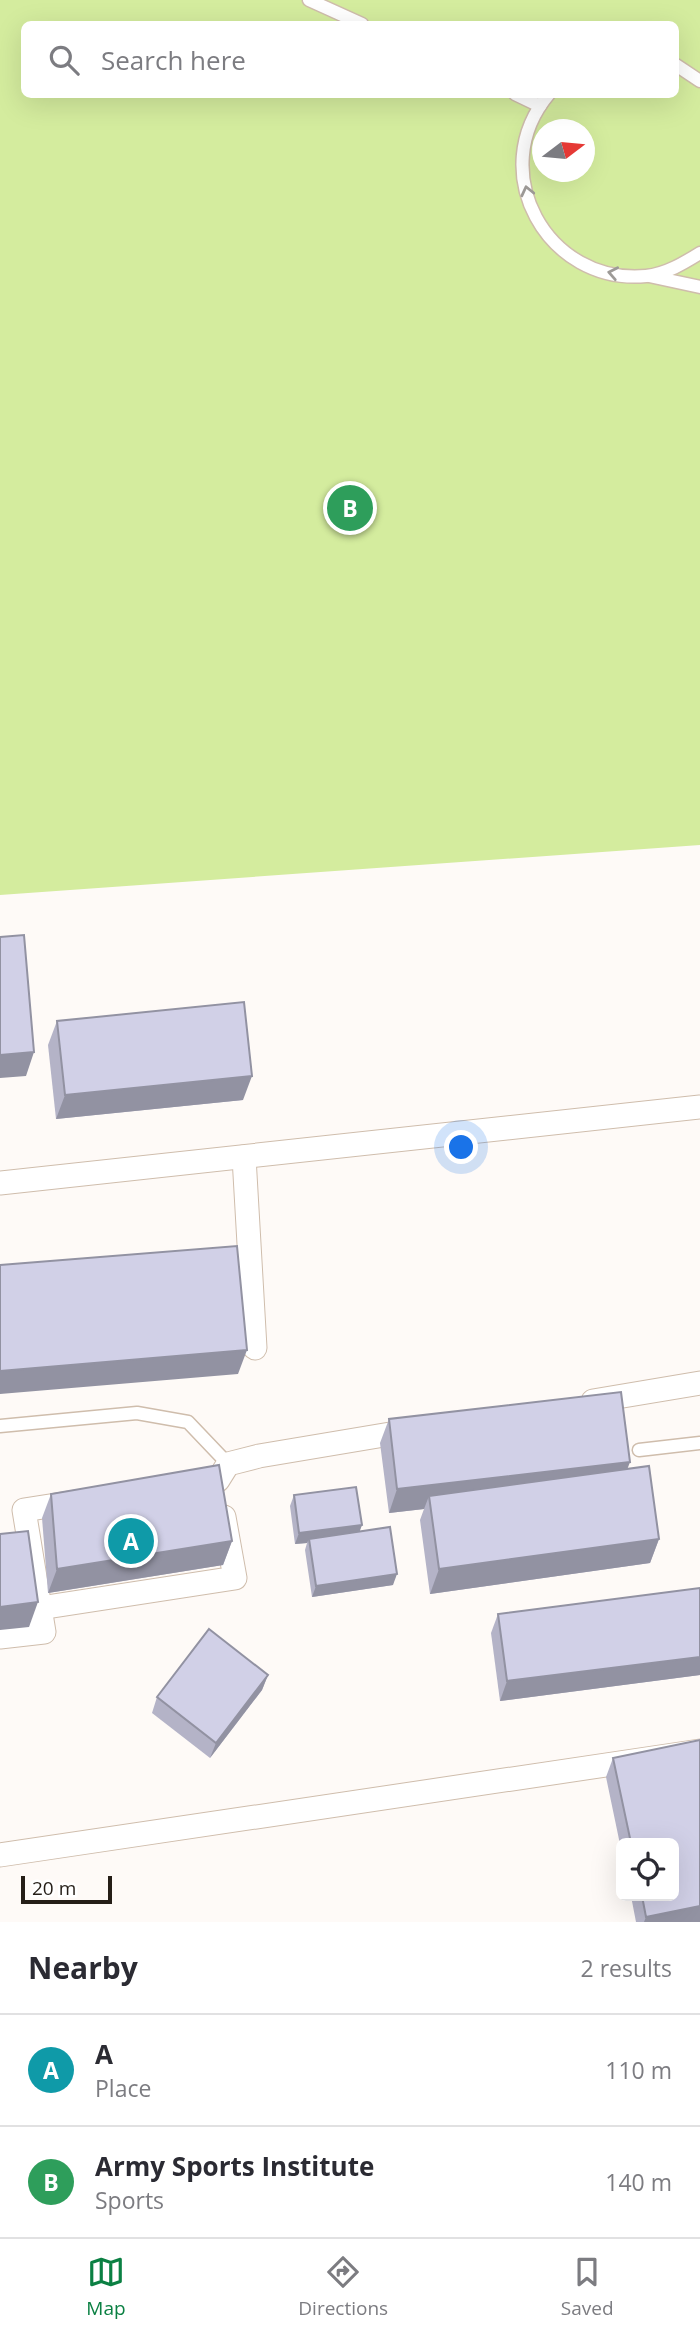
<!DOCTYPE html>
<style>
body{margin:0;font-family:"Open Sans",sans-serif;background:#f2f2f3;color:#2b2b33}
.controls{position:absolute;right:21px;bottom:21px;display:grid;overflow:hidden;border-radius:10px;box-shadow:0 7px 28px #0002}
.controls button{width:63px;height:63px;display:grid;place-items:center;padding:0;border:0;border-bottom:2px solid #e1e1e2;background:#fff;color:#2b2b33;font:35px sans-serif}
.compass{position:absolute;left:532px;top:119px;width:63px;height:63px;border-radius:50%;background:#fff;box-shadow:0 7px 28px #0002;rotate:74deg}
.scale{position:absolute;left:21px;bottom:18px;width:91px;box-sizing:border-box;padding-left:7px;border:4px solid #251e17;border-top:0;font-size:19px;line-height:24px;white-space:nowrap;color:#251e17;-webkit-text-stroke:5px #fff;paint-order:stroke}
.you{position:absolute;left:462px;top:1148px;width:24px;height:24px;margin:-18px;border:5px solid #fff;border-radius:50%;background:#1a73e8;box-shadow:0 0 0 10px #1a73e833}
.badge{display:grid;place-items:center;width:46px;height:46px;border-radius:50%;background:#0b8043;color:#fff;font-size:23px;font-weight:700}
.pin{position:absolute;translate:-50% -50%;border:4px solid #fff;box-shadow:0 2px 7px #0006}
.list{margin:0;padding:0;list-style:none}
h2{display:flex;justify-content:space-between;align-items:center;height:91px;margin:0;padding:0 28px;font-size:30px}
h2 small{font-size:23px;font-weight:400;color:#7c7c81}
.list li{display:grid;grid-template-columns:46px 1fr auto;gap:21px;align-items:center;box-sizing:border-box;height:112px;padding:0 28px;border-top:2px solid #e1e1e2}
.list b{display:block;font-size:26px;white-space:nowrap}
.list p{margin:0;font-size:23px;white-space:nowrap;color:#7c7c81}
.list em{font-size:23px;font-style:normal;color:#7c7c81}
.icon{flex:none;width:38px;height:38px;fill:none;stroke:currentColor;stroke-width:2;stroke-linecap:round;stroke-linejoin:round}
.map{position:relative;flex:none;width:700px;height:1922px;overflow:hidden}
.search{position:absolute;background:#fff;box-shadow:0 7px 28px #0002;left:21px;right:21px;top:21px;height:77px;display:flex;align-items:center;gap:18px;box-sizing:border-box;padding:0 24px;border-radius:10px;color:#7c7c81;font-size:26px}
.sheet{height:315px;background:#fff}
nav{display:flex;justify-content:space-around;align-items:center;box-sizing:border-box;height:98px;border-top:2px solid #e1e1e2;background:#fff;font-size:19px;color:#7c7c81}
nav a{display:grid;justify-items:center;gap:4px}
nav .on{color:#0b8043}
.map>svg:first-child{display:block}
.green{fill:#d4ec9e;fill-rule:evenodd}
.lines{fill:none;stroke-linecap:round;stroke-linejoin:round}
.service-casing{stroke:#cfbdac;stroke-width:15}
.minor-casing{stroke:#cfbdac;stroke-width:25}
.service{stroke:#fff;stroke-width:12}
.minor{stroke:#fff;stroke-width:23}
.wall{fill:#b4b3c7}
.shaded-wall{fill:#9292a2}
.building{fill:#d1d0e7;stroke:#9292a2;stroke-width:2}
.oneway{stroke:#9d9a97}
</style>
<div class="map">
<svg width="700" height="1922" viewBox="0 0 700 1922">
<rect width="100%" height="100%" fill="#fefaf7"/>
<path class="green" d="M 0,0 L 700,0 L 700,845 L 0,895 ZM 24,24 L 676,24 L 676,94 L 24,94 ZM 542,130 L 584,130 L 584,172 L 542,172 Z"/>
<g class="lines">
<g class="service-casing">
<g id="service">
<polyline points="309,0 362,24"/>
<polyline points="676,65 700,81"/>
<polyline points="515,94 540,106"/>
<path d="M 549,94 C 484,171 547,285 646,276 C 666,274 684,263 700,253"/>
<polyline points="649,276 700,287"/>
<polyline points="0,1426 137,1413 188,1422 228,1464"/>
<polyline points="639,1450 700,1443"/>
</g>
</g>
<g class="minor-casing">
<g id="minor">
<polyline points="244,1157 255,1348"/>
<polyline points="0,1183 700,1107"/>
<polyline points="593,1401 700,1383"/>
<polyline points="191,1484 218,1480 228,1464 259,1456 414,1430"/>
<polyline points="40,1608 235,1578 224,1517"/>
<polyline points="0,1637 44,1632 24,1510 75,1502"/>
<polyline points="0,1855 700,1751"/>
</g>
</g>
<use href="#service" class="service"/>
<use href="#minor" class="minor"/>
</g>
<g class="wall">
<polygon points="57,1021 243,1100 56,1119 48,1045"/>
<polygon points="389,1419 627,1469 659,1539 650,1563 430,1594 420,1520 424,1509 389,1513 380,1443"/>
<polygon points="51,1494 232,1541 223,1565 48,1593 42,1518"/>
<polygon points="294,1495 362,1525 359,1531 393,1585 312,1597 305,1550 307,1543 295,1544 290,1506"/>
<polygon points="700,1588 700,1675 500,1701 491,1633 498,1614"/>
<polygon points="268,1675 262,1690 210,1758 152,1713 157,1697"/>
<polygon points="700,1740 700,1922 636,1922 631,1896 674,1896 674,1843 621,1843 621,1849 606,1777 613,1758"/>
</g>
<g class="shaded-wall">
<polygon points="34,1052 26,1076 0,1078 0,1055"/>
<polygon points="252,1076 243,1100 56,1119 65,1095"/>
<polygon points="247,1350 238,1374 0,1394 0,1371"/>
<polygon points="630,1462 621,1486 429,1496 424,1509 389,1513 397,1489"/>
<polygon points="362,1525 358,1536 309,1539 307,1543 295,1544 299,1533"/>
<polygon points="659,1539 650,1563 430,1594 439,1569"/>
<polygon points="232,1541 223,1565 48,1593 57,1569"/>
<polygon points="397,1574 393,1585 312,1597 316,1586"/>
<polygon points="38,1602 29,1627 0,1630 0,1607"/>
<polygon points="700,1657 700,1675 500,1701 507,1681"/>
<polygon points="268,1675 262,1690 210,1758 216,1743"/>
<polygon points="700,1906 700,1922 644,1922 646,1917"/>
</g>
<g class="building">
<polygon points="24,935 34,1052 0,1055 0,937"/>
<polygon points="244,1002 252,1076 65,1095 57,1021"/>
<polygon points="237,1246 247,1350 0,1371 0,1265"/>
<polygon points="621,1392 630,1462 397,1489 389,1419"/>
<polygon points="219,1465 232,1541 57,1569 51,1494"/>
<polygon points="649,1466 659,1539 439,1569 429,1496"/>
<polygon points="356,1487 362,1525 299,1533 294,1495"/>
<polygon points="390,1527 397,1574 316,1586 309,1539"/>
<polygon points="28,1531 38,1602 0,1607 0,1534"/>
<polygon points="700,1588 700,1657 507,1681 498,1614"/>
<polygon points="209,1629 268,1675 216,1743 157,1697"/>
<polygon points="700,1740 700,1906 646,1917 642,1896 674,1896 674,1843 631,1843 613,1758"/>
</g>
<defs><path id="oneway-chevron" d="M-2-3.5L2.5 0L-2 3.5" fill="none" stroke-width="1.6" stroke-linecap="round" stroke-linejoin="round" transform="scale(1.75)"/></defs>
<g class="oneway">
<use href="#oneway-chevron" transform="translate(527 191) rotate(-103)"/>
<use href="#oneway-chevron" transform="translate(613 273) rotate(-169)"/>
</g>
</svg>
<div class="controls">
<button><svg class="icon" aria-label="locate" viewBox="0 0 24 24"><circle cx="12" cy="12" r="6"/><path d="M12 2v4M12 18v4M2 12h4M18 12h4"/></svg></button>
</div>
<svg class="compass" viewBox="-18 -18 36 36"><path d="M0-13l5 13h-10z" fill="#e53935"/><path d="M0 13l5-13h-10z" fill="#7c7c81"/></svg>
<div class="scale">20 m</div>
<div class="you"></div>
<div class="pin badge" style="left:131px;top:1541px;background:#0f9aa8">A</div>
<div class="pin badge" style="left:350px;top:508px;background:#2e9e5b">B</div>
<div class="search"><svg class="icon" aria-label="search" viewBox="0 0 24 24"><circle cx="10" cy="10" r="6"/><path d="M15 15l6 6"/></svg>Search here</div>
</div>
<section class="sheet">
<h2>Nearby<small>2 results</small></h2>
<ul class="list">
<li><span class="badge" style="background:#0f9aa8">A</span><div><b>A</b><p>Place</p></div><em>110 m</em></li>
<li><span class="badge" style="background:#2e9e5b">B</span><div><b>Army Sports Institute</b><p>Sports</p></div><em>140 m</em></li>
</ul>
</section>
<nav>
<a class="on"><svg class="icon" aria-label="map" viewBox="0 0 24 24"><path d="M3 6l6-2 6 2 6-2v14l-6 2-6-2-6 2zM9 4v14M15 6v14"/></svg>Map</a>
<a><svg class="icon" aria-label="directions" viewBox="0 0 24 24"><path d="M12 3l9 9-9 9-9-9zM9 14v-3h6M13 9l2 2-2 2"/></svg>Directions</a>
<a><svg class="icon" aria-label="saved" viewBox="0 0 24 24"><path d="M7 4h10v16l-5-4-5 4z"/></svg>Saved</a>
</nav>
